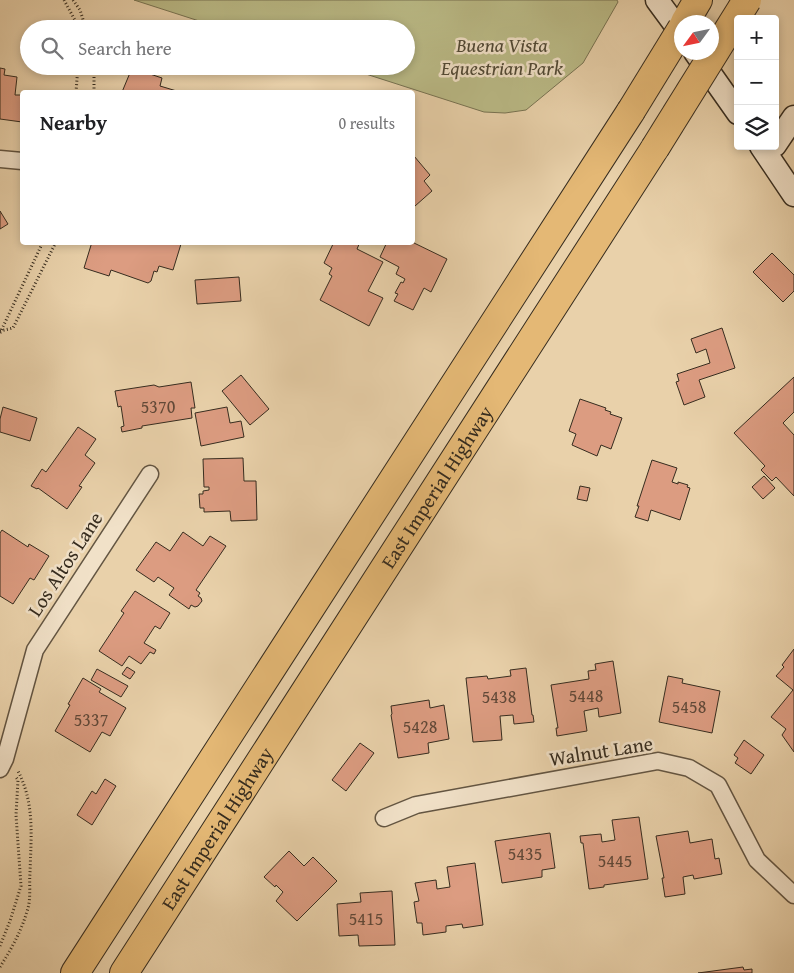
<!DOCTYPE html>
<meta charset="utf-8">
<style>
body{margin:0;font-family:"Gentium Book Plus",serif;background:#f6f6f6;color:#202124}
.controls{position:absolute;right:15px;top:15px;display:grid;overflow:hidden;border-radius:5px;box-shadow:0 2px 8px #0003}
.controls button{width:45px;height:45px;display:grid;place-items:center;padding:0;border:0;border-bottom:1px solid #e0e0e0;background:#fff;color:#202124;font:25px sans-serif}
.compass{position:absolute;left:674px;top:15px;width:45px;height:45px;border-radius:50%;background:#fff;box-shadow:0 2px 8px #0003;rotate:237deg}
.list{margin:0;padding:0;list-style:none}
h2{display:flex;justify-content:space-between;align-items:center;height:65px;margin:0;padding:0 20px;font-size:21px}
h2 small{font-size:16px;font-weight:400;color:#757577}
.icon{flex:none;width:28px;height:28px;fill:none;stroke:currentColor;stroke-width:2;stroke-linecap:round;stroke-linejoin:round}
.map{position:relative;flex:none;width:794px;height:973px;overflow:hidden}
.search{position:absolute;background:#fff;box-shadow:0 2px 8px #0003;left:20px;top:20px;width:395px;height:55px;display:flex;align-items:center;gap:12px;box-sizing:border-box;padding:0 18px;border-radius:28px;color:#757577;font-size:19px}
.panel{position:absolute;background:#fff;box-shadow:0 2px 8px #0003;left:20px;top:90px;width:395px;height:155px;border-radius:5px}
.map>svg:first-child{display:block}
.green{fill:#baba86;stroke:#787352}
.building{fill:#dc9c81;stroke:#362c1f}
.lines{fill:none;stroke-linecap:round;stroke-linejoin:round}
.street-casing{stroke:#635542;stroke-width:19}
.secondary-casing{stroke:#362c1f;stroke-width:25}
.highway-casing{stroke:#362c1f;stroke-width:30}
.path{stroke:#362c1f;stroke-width:3;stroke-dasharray:1 2.5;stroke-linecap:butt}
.street{stroke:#f1e1c8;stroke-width:16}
.secondary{stroke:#f1e1c8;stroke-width:22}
.highway{stroke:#e4b875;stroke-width:28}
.highway-bridge-casing{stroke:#362c1f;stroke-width:30;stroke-linecap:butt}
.highway-bridge{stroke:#e4b875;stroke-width:28}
.labels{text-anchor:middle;stroke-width:5;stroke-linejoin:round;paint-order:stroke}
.number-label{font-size:18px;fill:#604838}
.park-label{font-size:20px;font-style:italic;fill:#504834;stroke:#f1e1c8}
.street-label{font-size:20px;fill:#362c1f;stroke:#f1e1c8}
</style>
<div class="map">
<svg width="794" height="973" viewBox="0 0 794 973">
<rect width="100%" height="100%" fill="#e9d1aa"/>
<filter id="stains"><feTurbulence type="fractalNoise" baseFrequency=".004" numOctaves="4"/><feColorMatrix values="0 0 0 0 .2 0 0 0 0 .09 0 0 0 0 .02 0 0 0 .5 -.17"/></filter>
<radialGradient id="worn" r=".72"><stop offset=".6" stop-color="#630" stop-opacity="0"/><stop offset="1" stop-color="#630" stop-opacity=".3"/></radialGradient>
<polygon class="green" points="134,0 617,0 618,2 583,63 526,110 505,113 484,112 341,66 406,66 406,29 224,29"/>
<g class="building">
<polygon points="0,68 5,69 4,75 17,77 15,95 22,95 22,122 0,119"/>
<polygon points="132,68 162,78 160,86 180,92 122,92"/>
<polygon points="414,156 430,175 424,181 432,191 415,206 412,203"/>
<polygon points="0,211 8,224 0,229"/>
<polygon points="92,242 177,242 181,244 173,270 159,266 157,272 154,271 151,281 148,283 111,270 109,276 84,268"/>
<polygon points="334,242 360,242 357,249 383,262 368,291 383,298 369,326 320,300 332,276 329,274 332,268 324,263"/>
<polygon points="387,242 412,242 447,259 431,292 424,288 413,310 394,301 398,294 395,293 401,282 403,283 405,279 396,274 399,267 380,257"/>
<polygon points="772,253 794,275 794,291 783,302 753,272"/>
<polygon points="239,277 241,301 197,304 195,280"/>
<polygon points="722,328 735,368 699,380 705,397 684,405 676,382 679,381 677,374 710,363 706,349 696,353 691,339"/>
<polygon points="241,375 269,409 250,425 222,391"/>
<polygon points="794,377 794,412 783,423 794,435 794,496 776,477 772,481 761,470 765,466 734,433"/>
<polygon points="191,382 195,408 191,408 192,418 142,426 142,428 122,432 121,427 124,426 121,406 118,407 115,391 154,385 159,387"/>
<polygon points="580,399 606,408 605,410 611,412 610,414 622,418 611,449 601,445 597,456 572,445 576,434 569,431"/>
<polygon points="3,407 37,418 30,441 0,432 0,419"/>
<polygon points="227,407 230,423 241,421 244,437 201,446 195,413"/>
<polygon points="78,427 96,439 85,455 95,463 79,486 82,487 67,509 38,488 37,489 31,486 42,469 46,472"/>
<polygon points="243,458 244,481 256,481 257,520 231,521 230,511 204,512 204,508 200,508 199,494 203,494 203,491 209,490 209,487 204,487 203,459"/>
<polygon points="652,460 677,468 672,482 678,484 678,482 688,485 687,487 690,488 680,520 651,510 648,521 635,517 639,506 637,506"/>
<polygon points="764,476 775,488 763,499 752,487"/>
<polygon points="580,486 590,488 587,501 577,499"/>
<polygon points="2,530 28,547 29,544 49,556 34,580 30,578 13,604 0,596 0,533"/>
<polygon points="183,532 203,546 210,536 226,546 196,590 200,593 198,596 201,598 202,601 198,606 195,607 191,605 189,609 169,595 174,588 158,577 154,582 136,570 156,542 170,551"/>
<polygon points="135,591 170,613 160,629 155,626 144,643 156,650 154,654 150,652 141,664 129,656 122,666 99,651 124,613 121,611"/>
<polygon points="794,649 794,752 782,735 786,729 771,717 793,690 776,676 784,667 782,665"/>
<polygon points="613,661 621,713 599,717 598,708 584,711 587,731 557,736 556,728 558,728 551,685 589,679 588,671 596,670 595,664"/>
<polygon points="127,667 135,672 130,679 122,674"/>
<polygon points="526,668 532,715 533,715 534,722 514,724 513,715 500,716 502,740 473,742 466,678 487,676 488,679 511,676 510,670"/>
<polygon points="97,669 128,686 121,697 91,680"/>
<polygon points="668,676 683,679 682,683 720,691 712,733 659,722"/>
<polygon points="83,678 101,689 99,692 126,708 110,736 102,732 90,752 55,731 70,705 68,704"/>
<polygon points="429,700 430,708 444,705 449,739 428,743 429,753 398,758 391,715 392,714 391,706"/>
<polygon points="744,740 764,755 751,774 735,763 738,758 734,755"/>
<polygon points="360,743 374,753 346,791 332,780"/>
<polygon points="105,779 116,786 92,825 77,815 92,791 96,794"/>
<polygon points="639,817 648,879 604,885 604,887 589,889 583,843 581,843 580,836 601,834 602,842 615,840 612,820"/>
<polygon points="688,831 690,843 712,839 715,859 719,858 722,874 694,879 693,875 683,877 685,894 665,897 662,878 664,878 656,836"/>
<polygon points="550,833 555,868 542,870 542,877 502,883 495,841"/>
<polygon points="289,851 304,866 313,857 337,881 297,921 276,901 283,892 276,885 275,887 264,877"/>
<polygon points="475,863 483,925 463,928 462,924 446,926 446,932 423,935 422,923 417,923 414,902 419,901 415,883 436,880 437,889 450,887 447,867"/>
<polygon points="392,891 395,945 359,946 358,935 339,936 337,904 361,902 360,893"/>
<polygon points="743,967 744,970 752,969 752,973 698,973"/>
</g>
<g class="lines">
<g class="street-casing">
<g id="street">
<polyline points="0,159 22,161"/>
<polyline points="0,769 5,759 35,650 150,474"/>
<polyline points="384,818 416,805 658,761 689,768 718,785 757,860 794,895"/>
</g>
</g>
<g class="secondary-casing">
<g id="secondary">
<polyline points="657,0 682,34"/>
<polyline points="695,52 738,113"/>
<polyline points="775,145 794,117"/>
<polyline points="761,146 794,195"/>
</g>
</g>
<g class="highway-casing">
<g id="highway">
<polyline points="685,22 698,0"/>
<polyline points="75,973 631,111"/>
<path id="s1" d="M 124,973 L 655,148"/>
</g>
</g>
<g class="path">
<polyline points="64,0 76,22 77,29"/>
<polyline points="73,0 80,10 86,29"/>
<polyline points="76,92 78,66"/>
<polyline points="94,92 94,66"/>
<polyline points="0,331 13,328 56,242"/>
<polyline points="0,333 43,242"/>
<polyline points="0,946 10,921 21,886 16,815 18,780 15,776"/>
<path d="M 0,967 C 12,948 22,930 28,908 C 31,897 29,884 30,873 C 31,837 35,804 18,771"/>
</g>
<use href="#street" class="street"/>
<use href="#secondary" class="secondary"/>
<use href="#highway" class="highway"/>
<g class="highway-bridge-casing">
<g id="highway-bridge">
<polyline points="631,111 682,28"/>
<polyline points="655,148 747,0"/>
</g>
</g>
<use href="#highway-bridge" class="highway-bridge"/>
</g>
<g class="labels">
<g class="number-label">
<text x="158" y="413">5370</text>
<text x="586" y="702">5448</text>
<text x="499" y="703">5438</text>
<text x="689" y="713">5458</text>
<text x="91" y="726">5337</text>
<text x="420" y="733">5428</text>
<text x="525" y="860">5435</text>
<text x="615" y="867">5445</text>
<text x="366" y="925">5415</text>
</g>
<g class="park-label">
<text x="502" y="52">Buena Vista<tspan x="502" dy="23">Equestrian Park</tspan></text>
</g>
<g class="street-label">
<text dy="7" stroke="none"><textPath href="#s1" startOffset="578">East Imperial Highway</textPath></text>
<text transform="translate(65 564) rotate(-57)" y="7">Los Altos Lane</text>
<text transform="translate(601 751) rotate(-9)" y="7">Walnut Lane</text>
<text dy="7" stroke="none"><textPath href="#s1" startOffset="172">East Imperial Highway</textPath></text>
</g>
</g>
<rect width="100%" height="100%" filter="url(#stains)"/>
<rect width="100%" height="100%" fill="url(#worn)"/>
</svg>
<div class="controls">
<button>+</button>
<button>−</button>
<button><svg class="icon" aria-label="layers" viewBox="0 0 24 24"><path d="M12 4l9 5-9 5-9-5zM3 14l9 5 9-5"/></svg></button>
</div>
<svg class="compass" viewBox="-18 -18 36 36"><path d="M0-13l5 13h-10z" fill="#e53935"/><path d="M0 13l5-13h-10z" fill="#757577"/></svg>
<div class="search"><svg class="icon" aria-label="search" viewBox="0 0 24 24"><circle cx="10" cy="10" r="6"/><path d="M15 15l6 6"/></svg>Search here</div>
<section class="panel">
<h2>Nearby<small>0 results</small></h2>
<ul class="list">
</ul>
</section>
</div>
